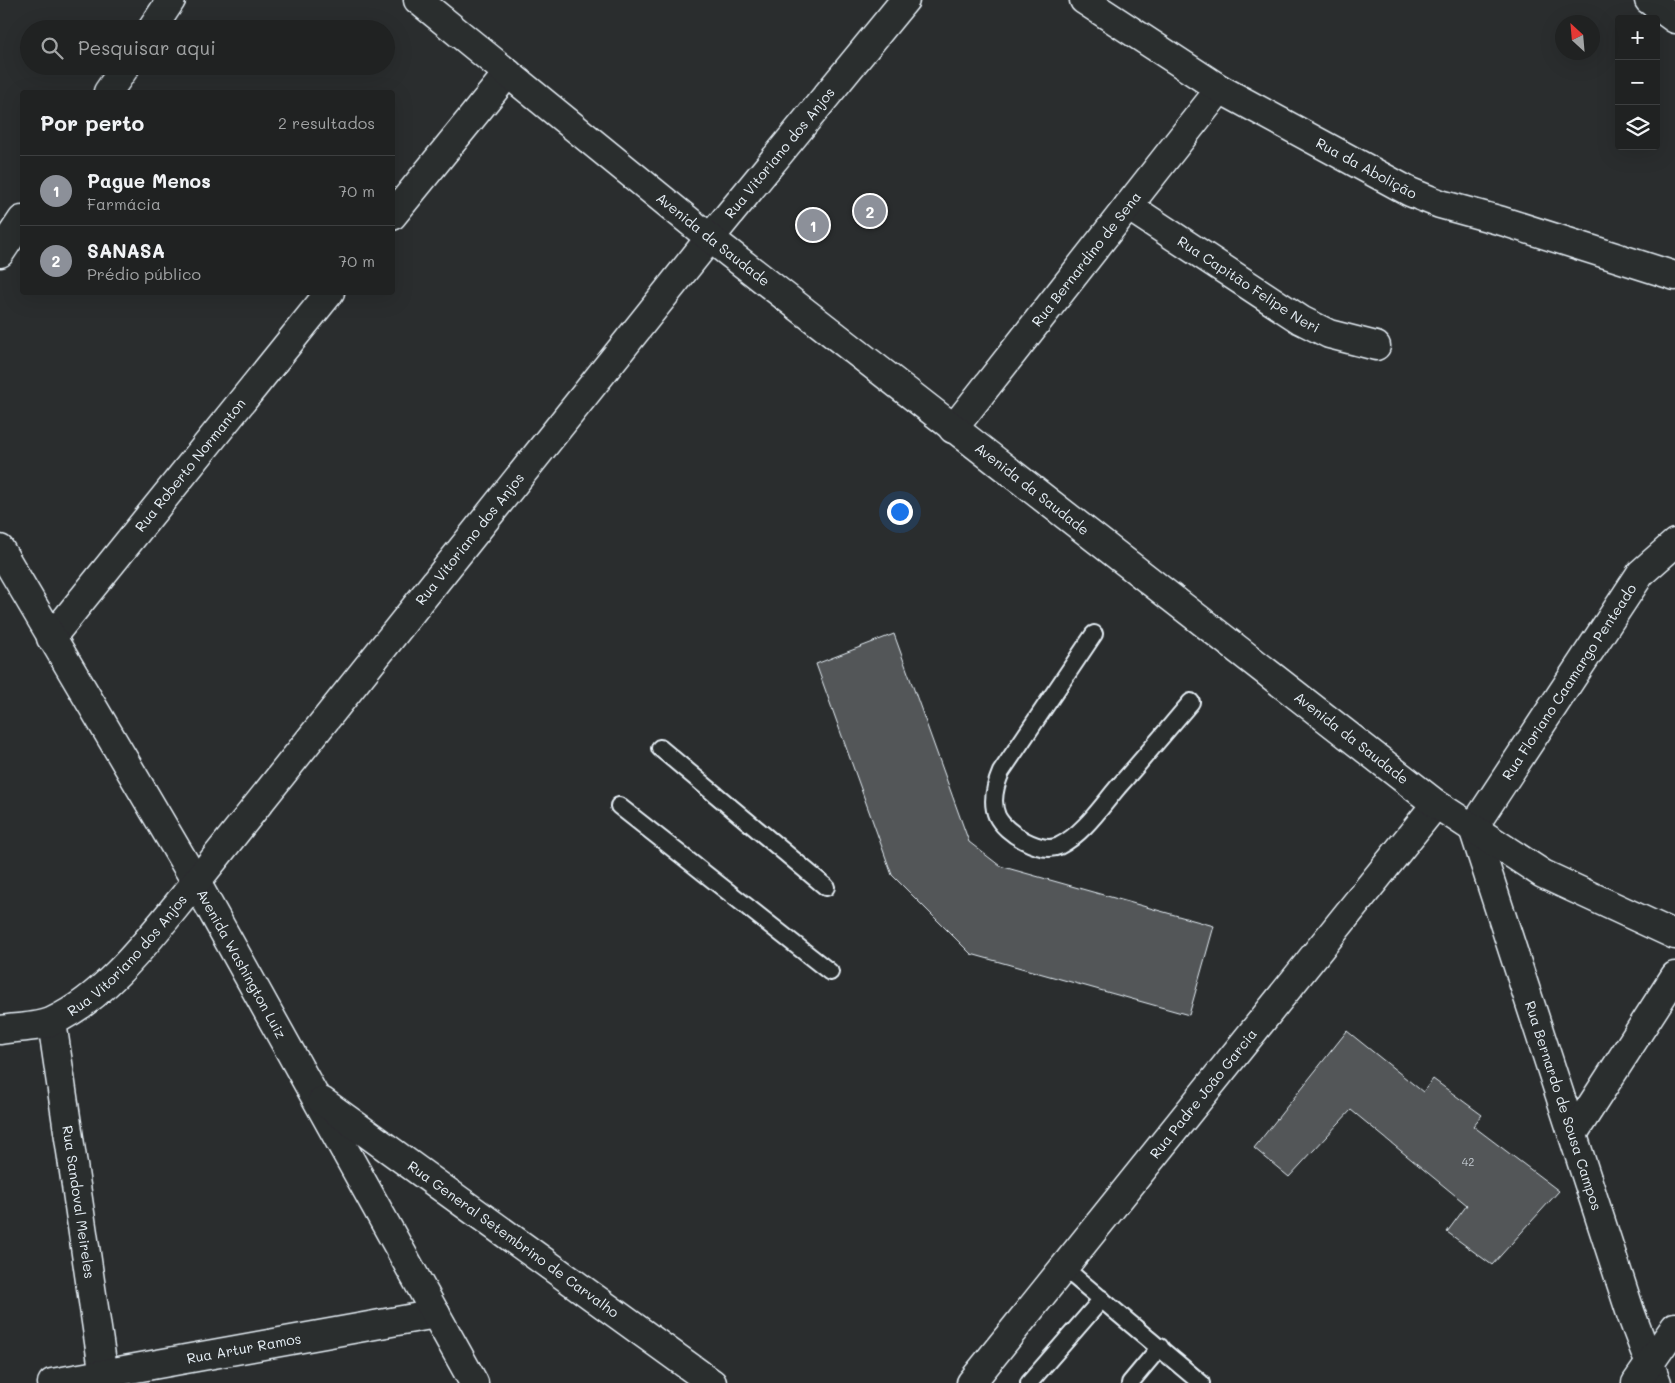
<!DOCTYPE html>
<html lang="pt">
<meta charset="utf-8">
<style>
body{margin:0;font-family:Mali,sans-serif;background:#2d2f2f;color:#f1f3f6}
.controls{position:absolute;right:15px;top:15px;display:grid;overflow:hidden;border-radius:5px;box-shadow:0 5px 20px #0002}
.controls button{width:45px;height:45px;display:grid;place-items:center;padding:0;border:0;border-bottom:1px solid #3d3f40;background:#202222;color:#f1f3f6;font:25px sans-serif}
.compass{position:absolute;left:1555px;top:15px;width:45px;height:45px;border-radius:50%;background:#202222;box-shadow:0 5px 20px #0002;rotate:334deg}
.you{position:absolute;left:899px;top:511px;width:18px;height:18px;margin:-12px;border:4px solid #fff;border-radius:50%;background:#1a73e8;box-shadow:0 0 0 8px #1a73e833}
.badge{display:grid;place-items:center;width:32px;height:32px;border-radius:50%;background:#8c9099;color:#fff;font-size:16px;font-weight:700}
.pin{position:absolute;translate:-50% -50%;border:2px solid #fff;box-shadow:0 1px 5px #0006}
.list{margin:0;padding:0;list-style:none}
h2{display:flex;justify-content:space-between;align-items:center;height:65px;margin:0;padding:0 20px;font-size:21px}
h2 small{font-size:16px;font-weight:400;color:#a2a4a5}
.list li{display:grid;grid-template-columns:32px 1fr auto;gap:15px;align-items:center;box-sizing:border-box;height:70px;padding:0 20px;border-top:1px solid #3d3f40}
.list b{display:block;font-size:19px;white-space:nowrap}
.list p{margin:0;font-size:16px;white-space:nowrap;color:#a2a4a5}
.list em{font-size:16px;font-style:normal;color:#a2a4a5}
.icon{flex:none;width:28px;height:28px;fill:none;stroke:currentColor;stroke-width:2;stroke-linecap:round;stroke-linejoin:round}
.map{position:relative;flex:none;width:1675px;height:1383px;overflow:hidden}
.search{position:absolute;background:#202222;box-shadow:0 5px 20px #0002;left:20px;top:20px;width:375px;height:55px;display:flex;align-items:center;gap:12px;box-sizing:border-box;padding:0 18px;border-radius:28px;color:#a2a4a5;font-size:19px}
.panel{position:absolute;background:#202222;box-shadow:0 5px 20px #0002;left:20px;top:90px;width:375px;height:205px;border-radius:5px}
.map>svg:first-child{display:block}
.building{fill:#535759;stroke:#e8f1f8}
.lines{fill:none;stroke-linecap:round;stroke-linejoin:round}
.lane-casing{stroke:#e8f1f8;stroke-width:20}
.street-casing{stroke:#e8f1f8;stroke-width:31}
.secondary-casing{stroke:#e8f1f8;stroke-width:31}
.primary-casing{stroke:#e8f1f8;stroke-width:31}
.lane{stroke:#2a2d2e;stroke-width:16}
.street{stroke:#2a2d2e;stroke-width:28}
.secondary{stroke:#2a2d2e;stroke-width:28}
.primary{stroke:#2a2d2e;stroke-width:28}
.labels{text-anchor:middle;stroke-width:4;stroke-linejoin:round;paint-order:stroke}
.number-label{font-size:11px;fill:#c3cad0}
.street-label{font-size:14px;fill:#e8f1f8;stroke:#2a2d2e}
</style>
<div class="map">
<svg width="1675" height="1383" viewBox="0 0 1675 1383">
<rect width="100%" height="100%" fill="#2a2d2e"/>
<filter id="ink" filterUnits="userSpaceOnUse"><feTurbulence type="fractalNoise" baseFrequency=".02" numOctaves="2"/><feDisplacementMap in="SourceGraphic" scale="10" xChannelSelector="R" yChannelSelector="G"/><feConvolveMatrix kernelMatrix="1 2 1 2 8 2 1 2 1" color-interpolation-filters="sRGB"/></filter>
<g filter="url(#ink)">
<g class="building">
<polygon points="894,634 969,842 1000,866 1214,926 1189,1015 971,954 892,875 816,664"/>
<polygon points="1347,1031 1423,1092 1433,1079 1482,1115 1473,1126 1559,1191 1492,1265 1447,1232 1467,1205 1351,1110 1289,1177 1254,1148"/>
</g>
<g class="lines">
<g class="lane-casing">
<g id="lane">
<path d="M 1094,634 L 1001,772 C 995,786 991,802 997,816 C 1005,833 1040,854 1059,846 C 1083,834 1101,807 1118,787 C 1143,759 1167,730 1191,702"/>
<polyline points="660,748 826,887"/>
<polyline points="619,806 830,972"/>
<polyline points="1063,1267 1201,1383"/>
<polyline points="1029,1383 1102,1299"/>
<polyline points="1130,1383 1160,1347"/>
</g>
</g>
<g class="street-casing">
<g id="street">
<polyline points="1649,0 1675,19"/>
<polyline points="152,29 171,0"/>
<polyline points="108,92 126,66"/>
<path id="s1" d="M 1128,206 L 1301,320 L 1329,334 L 1376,346"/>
<polyline points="392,216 508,73"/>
<polyline points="0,253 22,220"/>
<path id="s2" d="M 953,429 L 1220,89"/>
<path id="s3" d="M 51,638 L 330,292"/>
<path id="s4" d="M 1473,828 L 1631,1314 L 1657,1383"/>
<path id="s5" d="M 52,1022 L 105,1383"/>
<polyline points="1573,1134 1675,976"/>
<path id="s6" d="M 52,1383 L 436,1314"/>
<polyline points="1636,1383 1675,1327"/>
</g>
</g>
<g class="secondary-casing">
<g id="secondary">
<path id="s7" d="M 0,549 L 196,882 L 474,1383"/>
<path id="s8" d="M 1473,828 L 1641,573 L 1675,543"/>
<path id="s9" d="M 0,1030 C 16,1027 39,1028 53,1021 C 111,994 156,929 196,882 L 710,238 L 905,0"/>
<path id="s10" d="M 322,1101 L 712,1383"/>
<path id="s11" d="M 971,1383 L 1436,804"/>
</g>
</g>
<g class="primary-casing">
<g id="primary">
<path id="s12" d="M 418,0 L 710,238 L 1436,804 L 1543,874 L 1675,935"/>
<path id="s13" d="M 1084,0 L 1220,89 L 1410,192 L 1440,204 L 1502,221 L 1675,276"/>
</g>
</g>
<use href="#lane" class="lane"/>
<use href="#street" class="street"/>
<use href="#secondary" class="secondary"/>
<use href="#primary" class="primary"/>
</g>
</g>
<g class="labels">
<g class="number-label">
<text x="1468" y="1166">42</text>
</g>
<g class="street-label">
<text dy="5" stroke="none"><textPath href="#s9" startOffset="1189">Rua Vitoriano dos Anjos</textPath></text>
<text dy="5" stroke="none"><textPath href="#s13" startOffset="329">Rua da Abolição</textPath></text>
<text dy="5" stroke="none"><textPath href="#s12" startOffset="380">Avenida da Saudade</textPath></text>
<text dy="5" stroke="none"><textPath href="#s2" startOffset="216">Rua Bernardino de Sena</textPath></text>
<text dy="5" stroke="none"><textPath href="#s1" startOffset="144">Rua Capitão Felipe Neri</textPath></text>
<text dy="5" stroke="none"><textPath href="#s3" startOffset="222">Rua Roberto Normanton</textPath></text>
<text dy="5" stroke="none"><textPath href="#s12" startOffset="785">Avenida da Saudade</textPath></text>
<text dy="5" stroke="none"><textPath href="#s9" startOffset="694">Rua Vitoriano dos Anjos</textPath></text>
<text dy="5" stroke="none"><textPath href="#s8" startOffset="175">Rua Floriano Caamargo Penteado</textPath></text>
<text dy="5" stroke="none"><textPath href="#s12" startOffset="1190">Avenida da Saudade</textPath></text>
<text dy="5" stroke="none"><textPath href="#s9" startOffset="154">Rua Vitoriano dos Anjos</textPath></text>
<text dy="5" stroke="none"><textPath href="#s7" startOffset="480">Avenida Washington Luiz</textPath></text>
<text dy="5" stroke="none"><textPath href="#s11" startOffset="371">Rua Padre João Garcia</textPath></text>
<text dy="5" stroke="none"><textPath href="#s4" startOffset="292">Rua Bernardo de Sousa Campos</textPath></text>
<text dy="5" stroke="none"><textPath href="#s5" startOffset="182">Rua Sandoval Meireles</textPath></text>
<text dy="5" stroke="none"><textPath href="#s10" startOffset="236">Rua General Setembrino de Carvalho</textPath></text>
<text dy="5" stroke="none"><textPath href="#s6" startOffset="195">Rua Artur Ramos</textPath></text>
</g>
</g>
</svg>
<div class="controls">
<button>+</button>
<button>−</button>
<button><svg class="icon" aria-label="layers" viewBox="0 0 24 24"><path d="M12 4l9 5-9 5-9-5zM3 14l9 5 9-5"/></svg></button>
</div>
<svg class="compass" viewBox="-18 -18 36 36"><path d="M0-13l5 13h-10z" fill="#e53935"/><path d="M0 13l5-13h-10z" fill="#a2a4a5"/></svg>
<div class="you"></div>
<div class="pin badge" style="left:813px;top:225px">1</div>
<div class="pin badge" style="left:870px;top:211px">2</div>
<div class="search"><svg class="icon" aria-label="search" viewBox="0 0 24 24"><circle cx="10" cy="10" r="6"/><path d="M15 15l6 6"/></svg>Pesquisar aqui</div>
<section class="panel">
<h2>Por perto<small>2 resultados</small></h2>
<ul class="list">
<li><span class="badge">1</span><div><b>Pague Menos</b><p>Farmácia</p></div><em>70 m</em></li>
<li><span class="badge">2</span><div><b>SANASA</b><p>Prédio público</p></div><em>70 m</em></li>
</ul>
</section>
</div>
